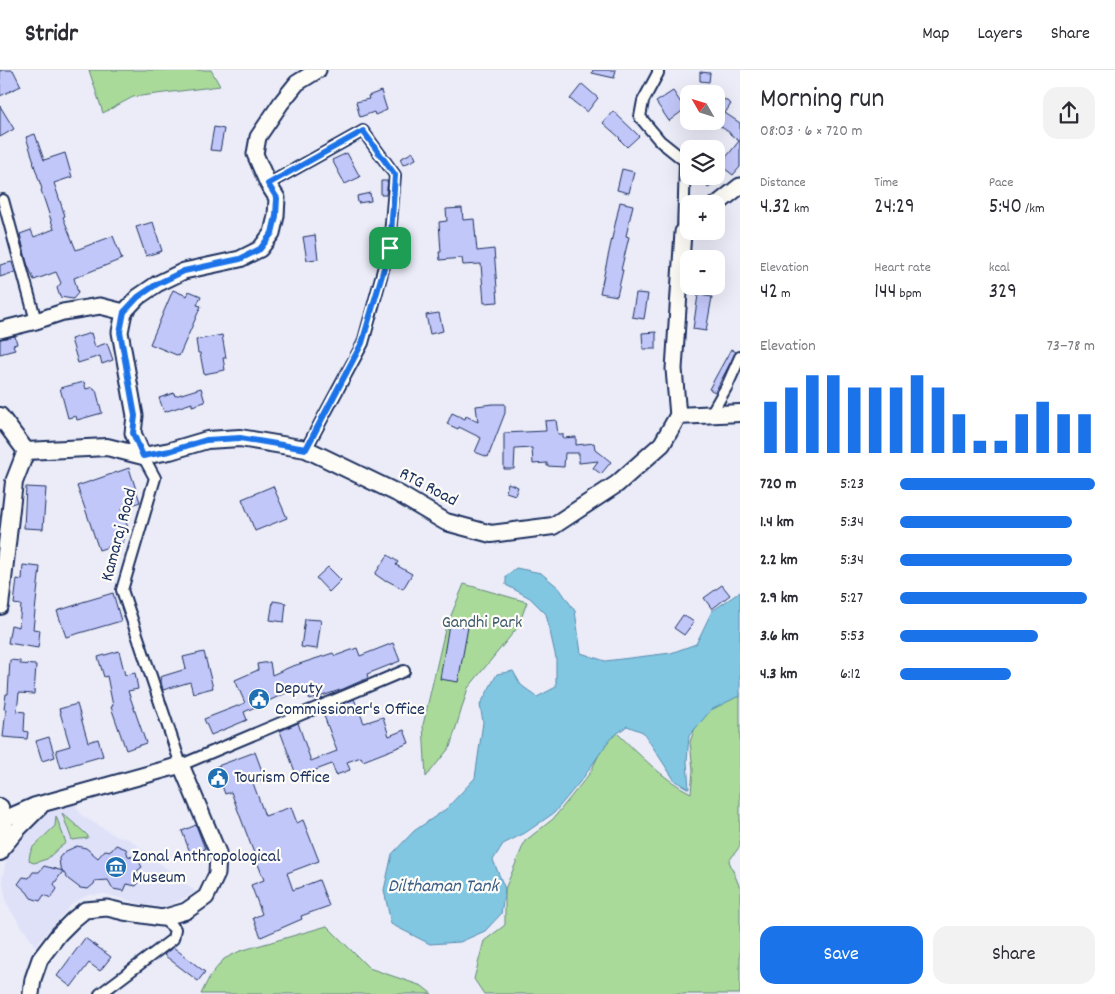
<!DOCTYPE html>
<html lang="en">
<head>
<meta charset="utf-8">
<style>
	:root { --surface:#fff; --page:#f2f2f3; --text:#2b2b33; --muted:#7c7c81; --line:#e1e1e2; --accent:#1a73e8 }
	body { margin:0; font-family:Dekko,sans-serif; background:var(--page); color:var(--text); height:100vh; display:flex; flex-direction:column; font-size:19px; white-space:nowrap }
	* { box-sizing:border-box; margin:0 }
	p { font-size:16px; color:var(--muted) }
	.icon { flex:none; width:28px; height:28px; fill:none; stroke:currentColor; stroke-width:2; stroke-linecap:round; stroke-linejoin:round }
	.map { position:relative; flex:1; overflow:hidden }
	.drawer { display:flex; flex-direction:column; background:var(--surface); width:375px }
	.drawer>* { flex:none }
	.needle { width:32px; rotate:309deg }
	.controls { position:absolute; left:680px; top:15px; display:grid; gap:10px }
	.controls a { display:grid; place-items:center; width:45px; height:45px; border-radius:10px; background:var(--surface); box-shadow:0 5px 20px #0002; font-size:25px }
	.pin { position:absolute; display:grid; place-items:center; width:42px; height:42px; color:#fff; margin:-21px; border-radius:10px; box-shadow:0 2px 8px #0006 }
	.round { display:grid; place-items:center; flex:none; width:52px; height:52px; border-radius:15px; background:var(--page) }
	.headline { display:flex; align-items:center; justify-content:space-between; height:85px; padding:0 20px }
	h1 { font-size:28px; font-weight:600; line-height:38px }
	.metrics { display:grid; grid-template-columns:repeat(3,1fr); gap:8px; height:85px; padding:5px 20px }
	.metrics div { display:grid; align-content:center }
	.metrics b { font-size:21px; font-weight:600 }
	.metrics small { font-size:14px; font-weight:400 }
	.metrics p { font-size:14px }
	.chart { height:140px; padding:10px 20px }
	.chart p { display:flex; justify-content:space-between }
	.chart svg { width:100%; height:90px; margin-top:5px; stroke:var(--accent); stroke-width:6 }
	.primary-button { display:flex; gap:10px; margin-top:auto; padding:10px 20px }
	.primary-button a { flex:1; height:58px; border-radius:15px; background:var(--accent); color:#fff; font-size:20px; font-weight:600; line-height:58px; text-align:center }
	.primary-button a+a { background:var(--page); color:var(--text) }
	ul { padding:0 20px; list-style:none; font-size:16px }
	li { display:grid; grid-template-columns:80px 60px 1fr; align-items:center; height:38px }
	li i { height:12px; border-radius:6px; background:var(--accent) }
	header { display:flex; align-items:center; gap:30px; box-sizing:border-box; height:70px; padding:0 25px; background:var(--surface); border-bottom:1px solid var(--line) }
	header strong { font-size:24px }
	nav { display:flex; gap:28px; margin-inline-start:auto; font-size:18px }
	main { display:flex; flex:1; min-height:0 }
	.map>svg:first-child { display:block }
</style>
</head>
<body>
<header>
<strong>Stridr</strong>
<nav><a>Map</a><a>Layers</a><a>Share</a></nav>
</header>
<main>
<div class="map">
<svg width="740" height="924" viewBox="0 0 740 924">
	<rect width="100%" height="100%" fill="#ebecf8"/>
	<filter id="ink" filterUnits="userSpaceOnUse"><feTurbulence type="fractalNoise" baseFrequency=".02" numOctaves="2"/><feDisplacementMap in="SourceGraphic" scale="10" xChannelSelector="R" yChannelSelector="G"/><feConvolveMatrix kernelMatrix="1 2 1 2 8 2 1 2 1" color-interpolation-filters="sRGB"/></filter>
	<g filter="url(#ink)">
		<polygon fill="#dfe1f8" points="74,732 81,745 116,766 129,769 196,822 165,838 142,834 105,824 88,825 73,833 35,876 7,835 2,808 8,785 20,764 42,745"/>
		<g fill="#aada99" stroke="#62847c">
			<polygon points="89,0 211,0 220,16 133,27 103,43"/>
			<polygon points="464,514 527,532 518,557 468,618 450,677 426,707 423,655 445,560"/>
			<path d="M740 623V776L729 791 740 818V924H484L474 909 484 871 505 855V819L525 771 553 749 590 703 604 674 615 661C638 683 662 709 691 723L693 700 690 672 699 646Z"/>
			<polygon points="62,743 85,763 88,766 88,768 72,770"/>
			<polygon points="56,746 66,773 60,777 47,789 34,793 31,792 29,790 30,783 33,777 55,756"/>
			<polygon points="327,856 369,898 422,916 432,924 201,924 210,906 224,889 240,881"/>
		</g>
		<polygon fill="#81c7e2" stroke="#588aad" points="516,498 541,503 559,518 575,541 581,583 605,591 671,583 696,574 712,541 740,522 740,627 737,627 711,640 689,666 687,691 689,719 675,711 643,662 627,656 610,669 583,708 554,743 525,763 503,774 493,790 505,819 501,844 485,861 460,872 430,874 391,854 384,820 392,784 414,761 446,739 475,708 483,652 480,635 497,604 513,601 521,615 537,627 556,617 556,588 546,544 530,528 506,515 506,506"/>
		<g fill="#c2c7f9" stroke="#1b2f5e">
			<polygon points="0,0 13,0 21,16 0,26"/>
			<polygon points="593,0 616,0 614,8 592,3"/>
			<polygon points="700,2 710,3 709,12 700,11"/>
			<polygon points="582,14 598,28 587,42 570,29"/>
			<polygon points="381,21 387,40 375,45 374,42 360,47 356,32 369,29 368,26"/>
			<polygon points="673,21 685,39 669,51 656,32"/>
			<polygon points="724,29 731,34 725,43 740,53 740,97 733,105 720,95 739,71 730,64 730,63 716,53 716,41"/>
			<polygon points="0,36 14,59 0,67"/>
			<polygon points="613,41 639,66 627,77 619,69 620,68 603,53"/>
			<polygon points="214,57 224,59 220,81 210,80"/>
			<polygon points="35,64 44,90 65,83 72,107 54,113 65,146 63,147 76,180 113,166 122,189 74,208 78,223 73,229 60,227 57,218 61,213 56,202 34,210 27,193 20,164 31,160 34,167 54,159 41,120 42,119 33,92 34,92 26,67"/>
			<polygon points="413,82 416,89 403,95 400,89"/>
			<polygon points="347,83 360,107 345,114 332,90"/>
			<polygon points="622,99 634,102 629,123 617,120"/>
			<polygon points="701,106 712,106 716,113 708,118"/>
			<polygon points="381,111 388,111 386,125 381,125"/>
			<polygon points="370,123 371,131 358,133 357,126"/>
			<polygon points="620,132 633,135 626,166 629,167 621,200 623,200 617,226 600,223"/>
			<polygon points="462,138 463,150 474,149 477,181 494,179 498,232 484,233 481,194 463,195 462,188 440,190 439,182 441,182 439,152 447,151 446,139"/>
			<polygon points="153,152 162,181 146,186 136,157"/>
			<polygon points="315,165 318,189 307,190 303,167"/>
			<polygon points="12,192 15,202 0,207 0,195"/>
			<polygon points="173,220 187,226 189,221 201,226 197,235 201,236 179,286 150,274"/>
			<polygon points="636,223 648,224 644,249 632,247"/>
			<polygon points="698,225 712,227 706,261 693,259"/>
			<polygon points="439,243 443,261 430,264 426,245"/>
			<polygon points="656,262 656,279 643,279 642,263"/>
			<polygon points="91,263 95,277 107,273 113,290 102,294 100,286 78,293 71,269"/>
			<polygon points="222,265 226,288 223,288 225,300 204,304 200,283 198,283 196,270"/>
			<polygon points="15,266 17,274 13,275 15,280 0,284 0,269"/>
			<polygon points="731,279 736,282 715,322 709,319"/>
			<polygon points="84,312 86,319 93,317 94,320 96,320 102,343 77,350 76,346 68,348 60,318"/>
			<polygon points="201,318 205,332 192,336 192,333 164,342 159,328 174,323 175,326"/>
			<polygon points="493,334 505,334 505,343 488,387 475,382 481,368 459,357 458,359 447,354 452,343 465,349 466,346 478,352 476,336"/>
			<polygon points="556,350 558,364 563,364 563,368 576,367 576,375 594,373 595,379 611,392 601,404 593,398 598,391 579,393 579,383 565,383 564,397 547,396 547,393 533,394 532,378 515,379 514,399 504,399 504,363 546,361 545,351"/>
			<polygon points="129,398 140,432 122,439 128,458 121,461 124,472 99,480 89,450 77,416"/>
			<polygon points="508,413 518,417 515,425 506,422"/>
			<polygon points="273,416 287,448 255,461 242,429"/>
			<polygon points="26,417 46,418 43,459 24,458"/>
			<polygon points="388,485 398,492 396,495 412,504 403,519 386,510 385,511 375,504"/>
			<polygon points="23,495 40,497 33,559 40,560 38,578 8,573 11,555 19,557 21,535 14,534 17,509 22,510"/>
			<polygon points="328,497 341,510 329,522 316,508"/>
			<polygon points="722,515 730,525 712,539 704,528"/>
			<polygon points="113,523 121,551 66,567 57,541 79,534 79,533"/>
			<polygon points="273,531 286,533 284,552 270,550"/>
			<polygon points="683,545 694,552 684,565 674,558"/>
			<polygon points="305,549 321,550 317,579 301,577"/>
			<polygon points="449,554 468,557 458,612 440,609"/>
			<polygon points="393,573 400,591 367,604 368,608 343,619 310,630 304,615 244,642 247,650 211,665 204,649 245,633 235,610 258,600 257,594 270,592 272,605 290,597 333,583 335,586 357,578 360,586"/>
			<polygon points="119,581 125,605 135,603 138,619 128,621 146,673 126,680 111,637 113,636 107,606 104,607 98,587"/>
			<polygon points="204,582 213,618 193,623 190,612 163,620 160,607 186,599 183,587"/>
			<polygon points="10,590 20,591 20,594 36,595 34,624 19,623 17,641 25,642 24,661 28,662 27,669 3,667 6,639 4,639 6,624 8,624"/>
			<polygon points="354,629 364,653 383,647 389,666 404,660 409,673 363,691 361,687 347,692 350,700 336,705 332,694 297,707 280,661 298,653 311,691 337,681 323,643"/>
			<polygon points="77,634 88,672 98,669 103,686 61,698 56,680 70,676 59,639"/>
			<polygon points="49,667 55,687 42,691 36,671"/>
			<polygon points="255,682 265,709 253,713 265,746 291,737 297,753 303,750 319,791 287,803 293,820 319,810 329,836 301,846 302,849 261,867 253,848 262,844 251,815 264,810 231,722 225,724 215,697"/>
			<polygon points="196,755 205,779 191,785 182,761"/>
			<polygon points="116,775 126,779 128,786 137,788 142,797 137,801 141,810 136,816 127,814 124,821 113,819 108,810 95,811 94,814 88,819 80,818 68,809 60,797 59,788 64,782 77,776 86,778 98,788 105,780 111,781"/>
			<polygon points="44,796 63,801 54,814 57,819 51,828 44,825 40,831 31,828 27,822 18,814 23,807 29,808 33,802 39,802"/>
			<polygon points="85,868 111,887 100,901 89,893 71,917 57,906"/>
			<polygon points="173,877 205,902 198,911 164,885"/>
		</g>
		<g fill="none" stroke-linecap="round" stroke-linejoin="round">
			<g stroke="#1b2f5e" stroke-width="14">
				<g id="street">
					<polyline points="658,0 658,3 643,31 640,47 660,71 685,91 683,162"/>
					<polyline points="268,114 363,61 395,105 389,178 363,273 306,379"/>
					<polyline points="3,130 36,251"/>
					<polyline points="711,344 727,316 740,287"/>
					<polyline points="143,386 155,408 122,520 181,695 404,601"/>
					<polyline points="100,924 173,869 175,859 162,848"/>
				</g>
			</g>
			<g stroke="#1b2f5e" stroke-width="19">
				<g id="secondary">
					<polyline points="716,135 740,116"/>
					<polyline points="124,242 120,262 135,346 133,363 143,386"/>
					<polyline points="0,260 36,251 63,242 100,236 124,242 138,227 157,214 184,201 240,189 260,179 272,163 276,146 277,128 268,114 255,84 258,67 281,33 297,13 318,0"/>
					<polyline points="678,346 674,299 683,162 689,157"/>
					<polyline points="0,751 34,736 181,695 218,783 217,804 206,827 186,841 162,848 124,842 107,838 85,840 73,850 59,864 40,889 33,909 31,924"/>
					<polyline points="3,777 19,758 40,737"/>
				</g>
			</g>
			<g stroke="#1b2f5e" stroke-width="20">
				<g id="primary">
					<polyline points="0,346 26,381 14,412 0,536"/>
					<polyline points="26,381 107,377 143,386 170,381 207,370 240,368 306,379 397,423 446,452 491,464 553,456 617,414 662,374 678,346 740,343"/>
					<path d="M0 737C5 753 8 766 0 782"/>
				</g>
			</g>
			<use href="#street" stroke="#fdfcf7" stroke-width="10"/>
			<use href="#secondary" stroke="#fdfcf7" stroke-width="15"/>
			<use href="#primary" stroke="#fdfcf7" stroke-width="16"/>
		</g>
	</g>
	<g fill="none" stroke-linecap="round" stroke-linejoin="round" filter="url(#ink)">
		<g stroke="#fff" stroke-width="10">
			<polygon id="route" points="363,61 395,105 390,178 362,273 306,379 240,368 206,370 170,381 143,386 133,363 135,346 120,262 124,242 138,227 157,214 184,201 240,189 260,179 272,163 276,146 277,128 268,114"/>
		</g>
		<use href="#route" stroke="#1a73e8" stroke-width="6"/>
	</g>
	<defs>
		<g id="civic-disc" transform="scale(1.125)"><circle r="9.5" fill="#1f6fb2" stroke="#fdfcf7"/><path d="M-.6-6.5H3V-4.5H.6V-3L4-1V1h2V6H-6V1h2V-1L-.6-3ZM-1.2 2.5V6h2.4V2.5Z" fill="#fff"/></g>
		<g id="museum-disc" transform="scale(1.125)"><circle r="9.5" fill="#1f6fb2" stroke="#fdfcf7"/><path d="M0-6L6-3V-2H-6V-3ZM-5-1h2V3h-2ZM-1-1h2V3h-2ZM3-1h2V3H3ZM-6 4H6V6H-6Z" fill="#fff"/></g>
	</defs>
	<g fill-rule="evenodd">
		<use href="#civic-disc" x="259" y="629"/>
		<use href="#civic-disc" x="218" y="708"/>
		<use href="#museum-disc" x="116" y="797"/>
	</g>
	<g text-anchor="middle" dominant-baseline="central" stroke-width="4.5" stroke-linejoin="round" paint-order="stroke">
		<g font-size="18" fill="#1b2f5e" stroke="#fdfcf7">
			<text transform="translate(428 418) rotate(28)">RTG Road</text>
			<text transform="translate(120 465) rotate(-75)">Kamaraj Road</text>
		</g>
		<g font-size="18" fill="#3f5a6d" stroke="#fdfcf7">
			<text x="482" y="553">Gandhi Park</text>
		</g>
		<g font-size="18" fill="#1b2f5e" stroke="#fdfcf7" text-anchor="start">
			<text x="275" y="619">Deputy<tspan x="275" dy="21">Commissioner's Office</tspan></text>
			<text x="234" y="708">Tourism Office</text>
			<text x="132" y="787">Zonal Anthropological<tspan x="132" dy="21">Museum</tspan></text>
		</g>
		<g font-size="19" font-style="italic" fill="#3a5d86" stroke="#fdfcf7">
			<text x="443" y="817">Dilthaman Tank</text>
		</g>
	</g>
</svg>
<div class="controls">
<a><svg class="needle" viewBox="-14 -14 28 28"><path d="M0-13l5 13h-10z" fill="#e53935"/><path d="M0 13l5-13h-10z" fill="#7c7c81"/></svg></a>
<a><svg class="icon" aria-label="layers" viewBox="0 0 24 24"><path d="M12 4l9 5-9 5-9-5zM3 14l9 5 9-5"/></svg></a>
<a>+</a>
<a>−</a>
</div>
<div class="pin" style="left:390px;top:178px;background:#1e9e55"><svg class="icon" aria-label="arrive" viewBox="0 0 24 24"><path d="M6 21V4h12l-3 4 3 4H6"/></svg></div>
</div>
<section class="drawer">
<div class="headline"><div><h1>Morning run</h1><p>08:03 · 6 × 720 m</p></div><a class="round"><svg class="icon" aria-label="share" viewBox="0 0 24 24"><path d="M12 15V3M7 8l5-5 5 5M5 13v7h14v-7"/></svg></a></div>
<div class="metrics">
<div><p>Distance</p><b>4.32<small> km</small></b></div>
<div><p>Time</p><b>24:29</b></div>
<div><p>Pace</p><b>5:40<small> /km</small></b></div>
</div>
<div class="metrics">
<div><p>Elevation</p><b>42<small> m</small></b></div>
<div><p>Heart rate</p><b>144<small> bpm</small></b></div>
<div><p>kcal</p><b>329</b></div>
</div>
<div class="chart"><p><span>Elevation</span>73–78 m</p>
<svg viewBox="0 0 160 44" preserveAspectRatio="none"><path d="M5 44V19M15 44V12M25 44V6M35 44V6M45 44V12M55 44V12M65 44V12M75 44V6M85 44V12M95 44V25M105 44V38M115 44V38M125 44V25M135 44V19M145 44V25M155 44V25"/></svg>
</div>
<ul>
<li><b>720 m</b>5:23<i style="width:100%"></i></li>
<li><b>1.4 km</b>5:34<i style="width:88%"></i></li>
<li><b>2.2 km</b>5:34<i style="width:88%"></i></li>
<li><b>2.9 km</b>5:27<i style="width:96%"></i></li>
<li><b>3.6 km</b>5:53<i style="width:71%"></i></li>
<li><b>4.3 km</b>6:12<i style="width:57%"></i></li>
</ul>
<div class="primary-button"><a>Save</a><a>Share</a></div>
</section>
</main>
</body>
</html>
